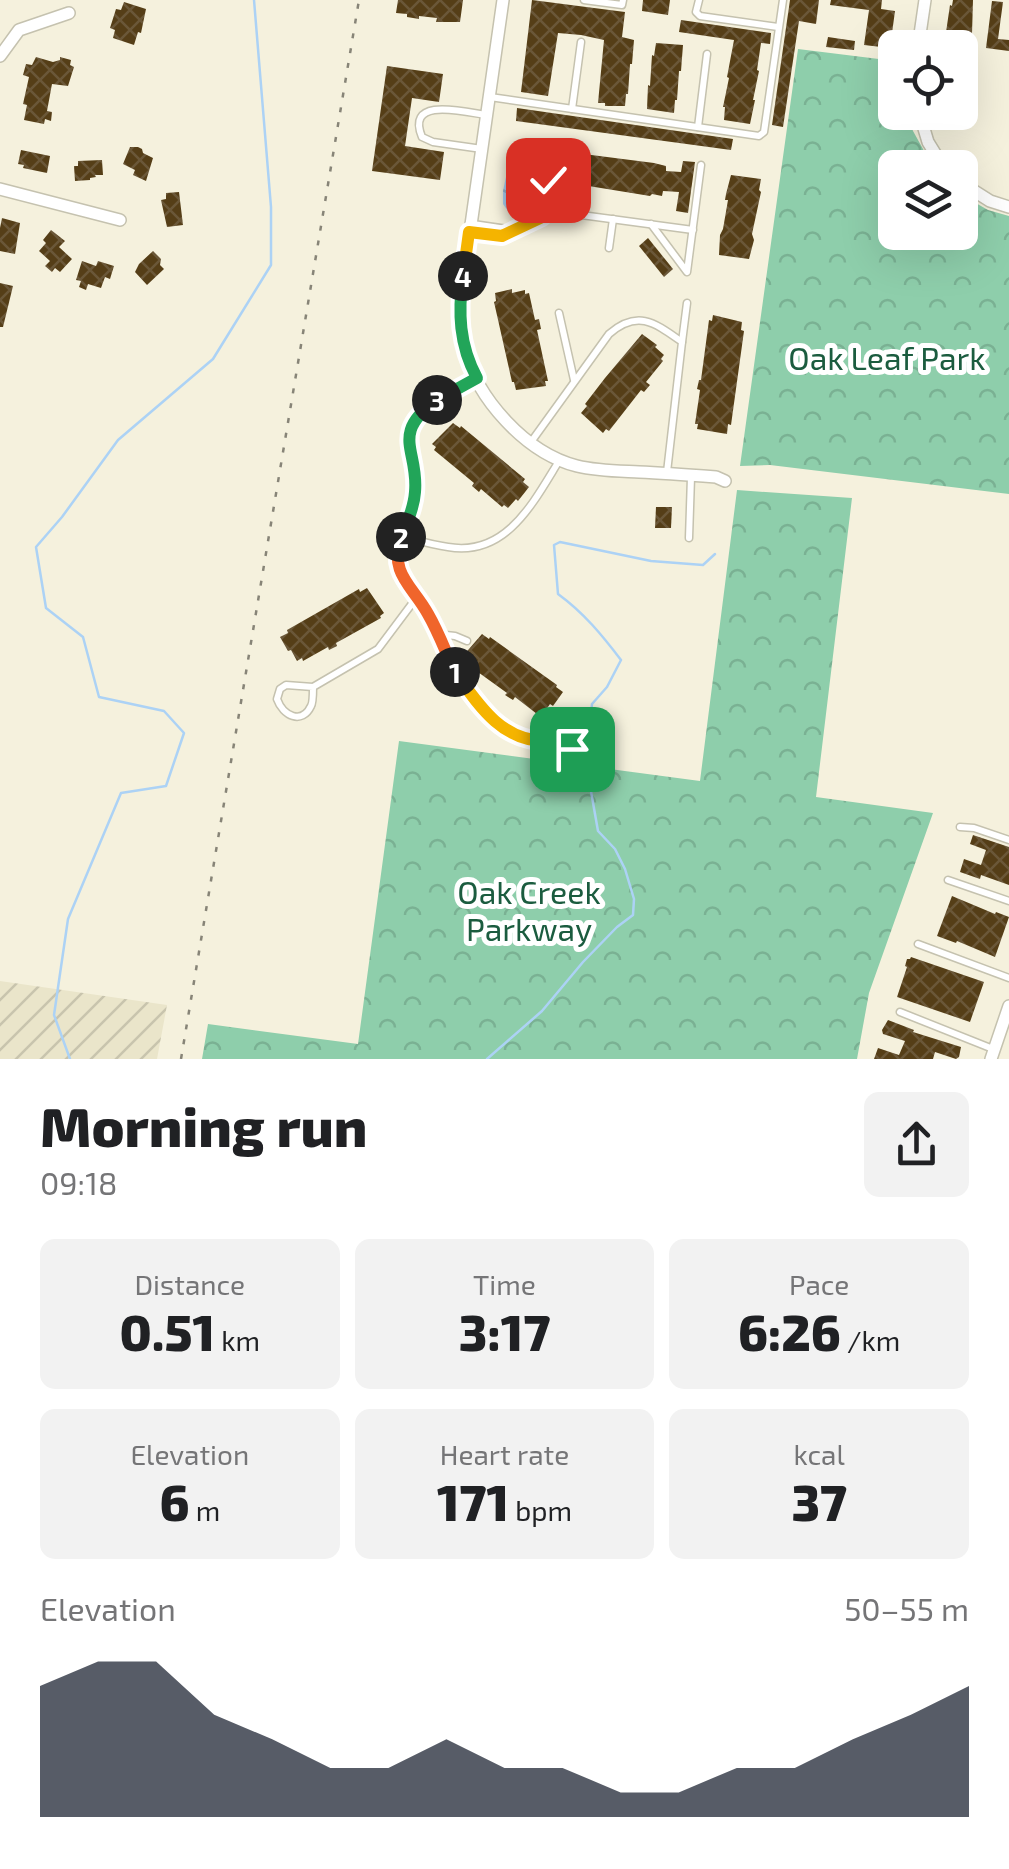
<!DOCTYPE html>
<html lang="en">
<head>
<meta charset="utf-8">
<style>
	:root { --surface:#fff; --page:#f2f2f2; --text:#202124; --muted:#757577; --accent:#111827 }
	body { margin:0; font-family:"Exo 2",sans-serif; background:var(--page); color:var(--text); height:100vh; display:flex; flex-direction:column; font-size:38px; white-space:nowrap }
	* { box-sizing:border-box; margin:0 }
	p { font-size:32px; color:var(--muted) }
	.icon { flex:none; width:55px; height:55px; fill:none; stroke:currentColor; stroke-width:2; stroke-linecap:round; stroke-linejoin:round }
	.map { position:relative; height:1059px; overflow:hidden }
	.drawer { display:flex; flex-direction:column; background:var(--surface); flex:1 }
	.drawer>* { flex:none }
	.tools { position:absolute; left:878px; top:30px; display:grid; gap:20px }
	.tools a { display:grid; place-items:center; width:100px; height:100px; border-radius:15px; background:var(--surface); box-shadow:0 10px 40px #0002; font-size:50px }
	.pin { position:absolute; display:grid; place-items:center; width:85px; height:85px; color:#fff; margin:-42px; border-radius:20px; box-shadow:0 5px 15px #0006 }
	.km { position:absolute; width:50px; height:50px; margin:-25px; border-radius:50%; background:#222; color:#fff; font-size:28px; line-height:50px; text-align:center }
	.round { display:grid; place-items:center; flex:none; width:105px; height:105px; border-radius:15px; background:var(--page) }
	.overview { display:flex; align-items:center; justify-content:space-between; height:170px; padding:0 40px }
	h1 { font-size:55px; font-weight:800; line-height:75px }
	.figures { display:grid; grid-template-columns:repeat(3,1fr); gap:15px; height:170px; padding:10px 40px }
	.figures div { display:grid; align-content:center; border-radius:15px; background:var(--page); text-align:center }
	.figures b { font-size:50px; font-weight:800 }
	.figures small { font-size:28px; font-weight:400 }
	.figures p { font-size:28px }
	.chart { height:280px; padding:20px 40px }
	.chart p { display:flex; justify-content:space-between }
	.chart svg { width:100%; height:180px; margin-top:10px; fill:var(--accent); opacity:.7 }
	.map>svg:first-child { display:block }
</style>
</head>
<body>
<div class="map">
<svg width="1009" height="1059" viewBox="0 0 1009 1059">
	<defs>
		<pattern id="industrial-furrows" width="10" height="10" patternUnits="userSpaceOnUse" patternTransform="scale(2.5)"><rect width="10" height="10" fill="#eae5ca"/><path d="M-1 1l2-2M0 10L10 0M9 11l2-2" fill="none" stroke="#c8c4ad"/></pattern>
		<pattern id="forest-crowns" width="20" height="18" patternUnits="userSpaceOnUse" patternTransform="scale(2.5)"><rect width="20" height="18" fill="#8eceab"/><path d="M2 6a3 3 0 1 1 6 0M12 15a3 3 0 1 1 6 0" fill="none" stroke="#7ab193"/></pattern>
		<pattern id="water-waves" width="16" height="10" patternUnits="userSpaceOnUse" patternTransform="scale(2.5)"><rect width="16" height="10" fill="#acd2f5"/><path d="M0 5q4-4 8 0t8 0" fill="none" stroke="#94b4d1"/></pattern>
		<pattern id="building-cross-hatch" width="8" height="8" patternUnits="userSpaceOnUse" patternTransform="scale(2.5)"><rect width="8" height="8" fill="#553e17"/><path d="M0 0l8 8M0 8l8-8" fill="none" stroke="#6a5738"/></pattern>
	</defs>
	<rect width="100%" height="100%" fill="#f5f1dd"/>
	<polygon fill="url(#industrial-furrows)" points="0,981 167,1005 157,1059 0,1059"/>
	<g fill="url(#forest-crowns)">
		<polygon points="798,49 895,61 895,112 907,113 913,131 933,167 895,168 895,232 960,232 960,194 988,210 1009,216 1009,494 770,465 740,466"/>
		<polygon points="737,490 852,498 816,797 933,813 869,993 857,1059 202,1059 208,1024 358,1044 399,741 700,781"/>
	</g>
	<polygon fill="url(#water-waves)" points="524,145 537,148 530,195 518,211 508,211 503,204 503,191 511,153 516,147"/>
	<g fill="none" stroke-linecap="round" stroke-linejoin="round">
		<g stroke="#acd2f5" stroke-width="2.5">
			<polyline points="70,1059 54,1015 68,919 121,793 166,786 184,733 164,711 99,697 83,637 46,608 36,547 62,517 118,440 213,359 271,265 271,207 254,0"/>
			<path d="M487 1059 542 1011 583 962 617 927 633 915 634 899 625 869 615 849 598 831 589 780 591 763 599 749 592 742 590 727 592 704 607 687 621 660C602 635 584 613 558 594L554 545 560 542 651 561 703 565 715 554"/>
		</g>
	</g>
	<g fill="url(#building-cross-hatch)">
		<polygon points="398,0 463,0 460,22 436,22 437,18 419,16 419,19 407,17 407,14 396,13"/>
		<polygon points="532,0 625,12 622,37 634,40 632,64 630,64 628,94 626,94 625,106 605,106 605,103 598,103 604,40 581,35 558,33 548,96 521,92"/>
		<polygon points="643,0 670,0 668,15 642,11"/>
		<polygon points="790,0 819,0 816,24 799,21 783,127 772,125"/>
		<polygon points="831,0 882,0 881,9 895,11 890,48 864,45 869,10 830,5"/>
		<polygon points="953,0 973,0 972,34 965,70 960,69 960,48 944,46 950,5 952,6"/>
		<polygon points="992,1 1003,2 998,39 1009,40 1009,51 986,48"/>
		<polygon points="124,2 146,9 141,33 138,32 134,45 113,38 115,30 110,28 116,9 121,10"/>
		<polygon points="681,20 771,33 770,44 761,43 757,70 759,71 753,100 755,100 750,124 724,120 725,107 723,107 729,78 727,77 734,40 679,32"/>
		<polygon points="828,37 855,41 854,50 826,47"/>
		<polygon points="656,43 683,45 681,71 679,71 677,100 675,100 674,113 647,109 648,85 650,86 652,55 654,56"/>
		<polygon points="36,57 53,62 60,60 60,57 71,60 70,65 74,67 68,86 52,84 47,111 52,112 51,121 45,119 44,124 24,120 27,105 23,104 29,77 23,75 26,64 32,65"/>
		<polygon points="387,66 443,74 439,102 412,98 405,146 444,152 440,180 372,171"/>
		<polygon points="517,108 733,139 731,150 516,121"/>
		<polygon points="130,147 138,147 142,149 143,153 153,158 146,181 133,175 135,170 123,164"/>
		<polygon points="21,150 50,156 47,173 23,168 24,165 18,164"/>
		<polygon points="568,152 654,163 666,166 666,171 681,172 683,161 695,162 688,213 676,211 679,192 663,191 662,196 652,194 650,196 564,182"/>
		<polygon points="102,160 103,175 95,175 96,177 90,178 90,180 75,181 74,166 78,166 78,161"/>
		<polygon points="731,175 761,179 759,190 761,192 752,234 754,240 749,259 719,255 720,235 723,229 728,200 725,200 726,194"/>
		<polygon points="179,192 183,225 167,227 161,200 166,199 166,193"/>
		<polygon points="2,218 20,223 15,254 0,251 0,228"/>
		<polygon points="51,230 65,241 59,247 72,259 60,272 55,268 52,272 45,266 50,261 39,251 46,243 43,240"/>
		<polygon points="648,238 673,269 664,277 639,246"/>
		<polygon points="153,251 161,259 160,265 164,269 147,285 135,272 139,264"/>
		<polygon points="82,261 96,266 98,261 114,266 110,279 105,277 101,288 88,284 86,290 79,287 81,281 76,280"/>
		<polygon points="0,283 13,286 3,327 0,327"/>
		<polygon points="512,289 512,293 525,290 525,294 529,293 535,320 539,319 541,329 537,330 548,381 545,381 546,386 516,390 514,382 512,382 494,302 496,301 495,293"/>
		<polygon points="713,315 742,322 741,330 744,331 731,425 728,424 727,434 697,429 698,424 695,424 700,390 697,389 699,380 701,380 709,320 712,321"/>
		<polygon points="642,334 657,345 655,347 664,355 661,359 663,361 646,382 650,385 644,392 641,390 609,431 606,429 603,433 581,413 587,406 585,404 605,378"/>
		<polygon points="453,423 460,428 461,426 525,479 523,482 529,487 518,501 516,499 508,508 504,505 502,507 481,489 479,492 472,486 474,483 434,450 436,447 432,444"/>
		<polygon points="656,507 672,507 671,528 655,528"/>
		<polygon points="367,588 384,613 380,616 381,618 336,643 337,646 329,650 328,647 303,661 302,658 297,661 291,650 288,651 280,637 288,633 287,630 359,589 360,592"/>
		<polygon points="482,634 489,639 490,637 557,685 556,687 563,692 553,706 550,704 543,714 539,711 537,714 515,697 513,700 505,695 507,693 464,662 466,659 462,657"/>
		<polygon points="973,835 1009,847 1009,885 981,875 980,879 960,872 964,859 981,865 986,850 970,844"/>
		<polygon points="952,896 995,914 996,912 1009,917 995,957 957,941 956,943 937,936"/>
		<polygon points="911,957 984,982 970,1022 897,997 907,967 905,966 907,959 910,959"/>
		<polygon points="888,1020 914,1030 913,1032 961,1047 959,1057 956,1059 935,1052 933,1059 874,1059 878,1048 899,1055 905,1041 883,1034 882,1030"/>
	</g>
	<g fill="none" stroke-linecap="round" stroke-linejoin="round">
		<g stroke="#c5c2af" stroke-width="9">
			<g id="lane">
				<polyline points="584,0 622,5 623,0"/>
				<polyline points="699,0 696,12 700,16 778,27"/>
				<polyline points="490,97 759,136 764,132 783,0"/>
				<polyline points="572,109 581,42"/>
				<polyline points="698,127 707,54"/>
				<path d="M482 149 433 142 422 137C405 96 465 112 486 115"/>
				<polyline points="543,217 548,179"/>
				<polyline points="473,224 514,230"/>
				<polyline points="651,224 687,272 701,165"/>
				<polyline points="471,232 501,236 559,212 693,230"/>
				<polyline points="609,248 613,219"/>
				<polyline points="559,313 574,380"/>
				<polyline points="682,342 687,303"/>
				<path d="M476 379C449 393 401 414 409 452 412 467 418 481 415 497 411 519 393 540 397 562 400 582 418 597 428 614 438 632 444 652 454 669 473 703 503 741 545 741 560 757 576 757 579 732L571 721 556 719C547 726 544 730 545 741"/>
				<path d="M531 442 609 334C638 309 655 323 682 342L667 472"/>
				<path d="M401 536C416 540 432 545 448 547 506 557 533 503 559 461"/>
				<polyline points="689,538 691,477"/>
				<polyline points="437,634 455,636 467,641"/>
				<path d="M313 687 286 685 280 689 277 699C283 716 302 725 311 706 313 703 313 690 313 687L378 649 417 597"/>
				<polyline points="960,827 974,828 1009,840"/>
				<polyline points="948,880 1009,901"/>
				<polyline points="918,944 1009,978"/>
				<polyline points="900,1012 993,1049"/>
			</g>
		</g>
		<g stroke="#c5c2af" stroke-width="14">
			<g id="street">
				<path d="M503 0 460 302C460 317 460 333 464 348 477 399 526 453 577 466 597 471 618 471 639 472 664 473 690 475 716 477L725 481"/>
				<polyline points="918,48 925,0"/>
				<polyline points="0,56 19,30 69,13"/>
				<polyline points="919,112 928,142 944,168"/>
				<polyline points="960,182 990,201 1009,207"/>
				<polyline points="0,189 120,220"/>
				<polyline points="991,1059 1009,1006"/>
			</g>
		</g>
		<use href="#lane" stroke="#fff" stroke-width="6"/>
		<use href="#street" stroke="#fff" stroke-width="11"/>
		<polyline stroke="#878477" stroke-width="2.5" stroke-dasharray="5 10" stroke-linecap="butt" points="181,1059 359,0"/>
	</g>
	<g fill="none" stroke-linecap="round" stroke-linejoin="round">
		<g stroke="#fff" stroke-width="20">
			<path id="split-1" d="M455 672C478 704 501 741 545 741 553 750 560 755 572 749"/>
		</g>
		<g stroke="#fff" stroke-width="20">
			<path id="split-2" d="M401 537C389 574 412 585 428 614 439 633 446 653 455 672"/>
		</g>
		<g stroke="#fff" stroke-width="20">
			<path id="split-3" d="M401 537C407 523 414 507 415 492 419 450 389 434 437 400"/>
		</g>
		<g stroke="#fff" stroke-width="20">
			<path id="split-4" d="M437 400 477 378C459 345 458 312 463 276"/>
		</g>
		<g stroke="#fff" stroke-width="20">
			<polyline id="split-5" points="463,276 469,232 502,236 542,217 548,180"/>
		</g>
		<use href="#split-1" stroke="#f5b400" stroke-width="12"/>
		<use href="#split-2" stroke="#f0652b" stroke-width="12"/>
		<use href="#split-3" stroke="#22a559" stroke-width="12"/>
		<use href="#split-4" stroke="#22a559" stroke-width="12"/>
		<use href="#split-5" stroke="#f5b400" stroke-width="12"/>
	</g>
	<g text-anchor="middle" dominant-baseline="central" stroke-width="10" stroke-linejoin="round" paint-order="stroke">
		<g font-size="32" fill="#1b5c3f" stroke="#fff">
			<text x="887" y="357">Oak Leaf Park</text>
			<text x="529" y="891">Oak Creek<tspan x="529" dy="37">Parkway</tspan></text>
		</g>
	</g>
</svg>
<div class="tools">
<a><svg class="icon" aria-label="locate" viewBox="0 0 24 24"><circle cx="12" cy="12" r="6"/><path d="M12 2v4M12 18v4M2 12h4M18 12h4"/></svg></a>
<a><svg class="icon" aria-label="layers" viewBox="0 0 24 24"><path d="M12 4l9 5-9 5-9-5zM3 14l9 5 9-5"/></svg></a>
</div>
<div class="pin" style="left:572px;top:749px;background:#1e9e55"><svg class="icon" aria-label="arrive" viewBox="0 0 24 24"><path d="M6 21V4h12l-3 4 3 4H6"/></svg></div>
<div class="pin" style="left:548px;top:180px;background:#d93025"><svg class="icon" aria-label="check" viewBox="0 0 24 24"><path d="M5 12l5 5 9-10"/></svg></div>
<b class="km" style="left:455px;top:672px">1</b>
<b class="km" style="left:401px;top:537px">2</b>
<b class="km" style="left:437px;top:400px">3</b>
<b class="km" style="left:463px;top:276px">4</b>
</div>
<section class="drawer">
<div class="overview"><div><h1>Morning run</h1><p>09:18</p></div><a class="round"><svg class="icon" aria-label="share" viewBox="0 0 24 24"><path d="M12 15V3M7 8l5-5 5 5M5 13v7h14v-7"/></svg></a></div>
<div class="figures">
<div><p>Distance</p><b>0.51<small> km</small></b></div>
<div><p>Time</p><b>3:17</b></div>
<div><p>Pace</p><b>6:26<small> /km</small></b></div>
</div>
<div class="figures">
<div><p>Elevation</p><b>6<small> m</small></b></div>
<div><p>Heart rate</p><b>171<small> bpm</small></b></div>
<div><p>kcal</p><b>37</b></div>
</div>
<div class="chart"><p><span>Elevation</span>50–55 m</p>
<svg viewBox="0 0 160 44" preserveAspectRatio="none"><path d="M0 44V12L10 6L20 6L30 19L40 25L50 32L60 32L70 25L80 32L90 32L100 38L110 38L120 32L130 32L140 25L150 19L160 12V44z"/></svg>
</div>
</section>
</body>
</html>
